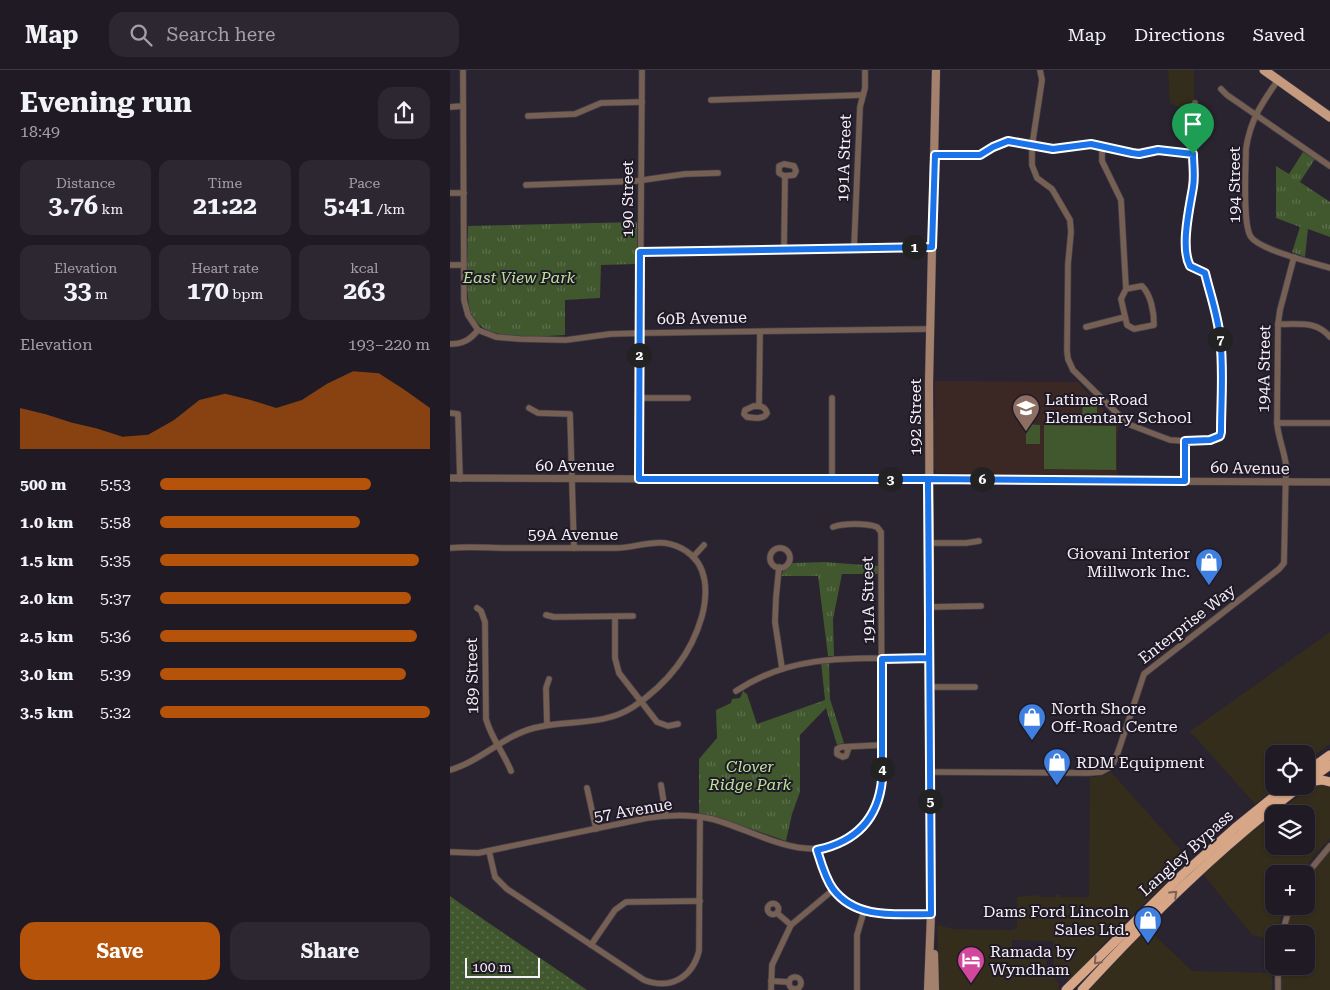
<!DOCTYPE html>
<html lang="en">
<head>
<meta charset="utf-8">
<style>
	:root { --surface:#201a24; --page:#2d2731; --text:#f1f3f6; --muted:#a2a1a6; --line:#3d3841; --accent:#b45309 }
	body { margin:0; font-family:"Roboto Serif",serif; background:var(--page); color:var(--text); height:100vh; display:flex; flex-direction:column; font-size:19px; white-space:nowrap }
	* { box-sizing:border-box; margin:0 }
	p { font-size:16px; color:var(--muted) }
	.icon { flex:none; width:28px; height:28px; fill:none; stroke:currentColor; stroke-width:2; stroke-linecap:round; stroke-linejoin:round }
	.map { position:relative; flex:1; overflow:hidden }
	.details { display:flex; flex-direction:column; background:var(--surface); width:450px }
	.details>* { flex:none }
	.buttons { position:absolute; left:815px; top:675px; display:grid; gap:10px }
	.buttons a { display:grid; place-items:center; width:50px; height:50px; border-radius:10px; background:var(--surface); box-shadow:0 1px 4px #0004,0 0 0 1px var(--line); font-size:25px }
	.scale { position:absolute; left:15px; bottom:12px; width:75px; box-sizing:border-box; padding-left:5px; border:2px solid #f5f0f9; border-top:0; font-size:14px; line-height:18px; white-space:nowrap; color:#f5f0f9; -webkit-text-stroke:4px #201926; paint-order:stroke }
	.pin { position:absolute; display:grid; place-items:center; width:42px; height:42px; color:#fff; margin:-51px -21px; border-radius:50% 50% 50% 0; rotate:-45deg; box-shadow:0 0 5px #0007 }
	.pin .icon { rotate:45deg }
	.km { position:absolute; width:25px; height:25px; margin:-12px; border-radius:50%; background:#222; color:#fff; font-size:14px; line-height:25px; text-align:center }
	.round { display:grid; place-items:center; flex:none; width:52px; height:52px; border-radius:15px; background:var(--page) }
	.summary { display:flex; align-items:center; justify-content:space-between; height:85px; padding:0 20px }
	h1 { font-size:28px; font-weight:700; line-height:38px }
	.stats { display:grid; grid-template-columns:repeat(3,1fr); gap:8px; height:85px; padding:5px 20px }
	.stats div { display:grid; align-content:center; border-radius:12px; background:var(--page); text-align:center }
	.stats b { font-size:25px; font-weight:700 }
	.stats small { font-size:14px; font-weight:400 }
	.stats p { font-size:14px }
	.chart { height:140px; padding:10px 20px }
	.chart p { display:flex; justify-content:space-between }
	.chart svg { width:100%; height:90px; margin-top:5px; fill:var(--accent); opacity:.7 }
	.action { display:flex; gap:10px; margin-top:auto; padding:10px 20px }
	.action a { flex:1; height:58px; border-radius:15px; background:var(--accent); color:#fff; font-size:20px; font-weight:700; line-height:58px; text-align:center }
	.action a+a { background:var(--page); color:var(--text) }
	ul { padding:0 20px; list-style:none; font-size:16px }
	li { display:grid; grid-template-columns:80px 60px 1fr; align-items:center; height:38px }
	li i { height:12px; border-radius:6px; background:var(--accent) }
	header { display:flex; align-items:center; gap:30px; box-sizing:border-box; height:70px; padding:0 25px; background:var(--surface); border-bottom:1px solid var(--line) }
	header strong { font-size:24px }
	nav { display:flex; gap:28px; margin-inline-start:auto; font-size:18px }
	.search { width:350px; height:45px; background:var(--page); display:flex; align-items:center; gap:12px; box-sizing:border-box; padding:0 18px; border-radius:15px; color:var(--muted); font-size:19px }
	main { display:flex; flex:1; min-height:0 }
	.map>svg:first-child { display:block }
</style>
</head>
<body>
<header>
<strong>Map</strong>
<div class="search"><svg class="icon" aria-label="search" viewBox="0 0 24 24"><circle cx="10" cy="10" r="6"/><path d="M15 15l6 6"/></svg>Search here</div>
<nav><a>Map</a><a>Directions</a><a>Saved</a></nav>
</header>
<main>
<section class="details">
<div class="summary"><div><h1>Evening run</h1><p>18:49</p></div><a class="round"><svg class="icon" aria-label="share" viewBox="0 0 24 24"><path d="M12 15V3M7 8l5-5 5 5M5 13v7h14v-7"/></svg></a></div>
<div class="stats">
<div><p>Distance</p><b>3.76<small> km</small></b></div>
<div><p>Time</p><b>21:22</b></div>
<div><p>Pace</p><b>5:41<small> /km</small></b></div>
</div>
<div class="stats">
<div><p>Elevation</p><b>33<small> m</small></b></div>
<div><p>Heart rate</p><b>170<small> bpm</small></b></div>
<div><p>kcal</p><b>263</b></div>
</div>
<div class="chart"><p><span>Elevation</span>193–220 m</p>
<svg viewBox="0 0 160 44" preserveAspectRatio="none"><path d="M0 44V24L10 27L20 31L30 34L40 38L50 37L60 30L70 20L80 17L90 20L100 24L110 20L120 12L130 6L140 7L150 15L160 24V44z"/></svg>
</div>
<ul>
<li><b>500 m</b>5:53<i style="width:78%"></i></li>
<li><b>1.0 km</b>5:58<i style="width:74%"></i></li>
<li><b>1.5 km</b>5:35<i style="width:96%"></i></li>
<li><b>2.0 km</b>5:37<i style="width:93%"></i></li>
<li><b>2.5 km</b>5:36<i style="width:95%"></i></li>
<li><b>3.0 km</b>5:39<i style="width:91%"></i></li>
<li><b>3.5 km</b>5:32<i style="width:100%"></i></li>
</ul>
<div class="action"><a>Save</a><a>Share</a></div>
</section>
<div class="map">
<svg width="880" height="920" viewBox="0 0 880 920">
	<defs>
		<pattern id="grass-dots" width="8" height="8" patternUnits="userSpaceOnUse" patternTransform="scale(1.25)"><rect width="8" height="8" fill="#41572e"/><path d="M2 2h.1M6 6h.1" fill="none" stroke="#5d6f4d" stroke-width="1.8" stroke-linecap="round"/></pattern>
		<pattern id="park-tufts" width="24" height="20" patternUnits="userSpaceOnUse" patternTransform="scale(1.25)"><rect width="24" height="20" fill="#41572e"/><path d="M3 7l-1-3M5 7V3M7 7l1-3M15 17l-1-3M17 17v-4M19 17l1-3" fill="none" stroke="#5d6f4d"/></pattern>
	</defs>
	<rect width="100%" height="100%" fill="#2a2330"/>
	<g fill="#342d1c">
		<polygon points="718,0 744,0 744,30 742,43 720,33"/>
		<polygon points="880,562 880,674 865,685 866,688 856,696 856,684 824,684 824,716 829,716 805,734 746,668 739,662"/>
		<polygon points="661,702 738,788 723,806 667,860 621,909 615,908 604,898 603,871 562,870 562,878 596,878 597,901 609,913 609,920 490,920 487,855 504,859 563,860 567,857 567,827 590,825 590,827 605,827 606,825 610,825 610,827 639,827 640,707 651,706"/>
		<polygon points="870,714 880,717 880,769 865,784 851,804 824,804 824,836 834,836 826,864 824,864 824,870 802,865 753,804 798,765 824,745 824,776 856,776 856,744 825,744 859,718"/>
		<polygon points="880,780 880,920 831,920 831,896 856,896 856,864 835,864 842,841 844,836 856,836 856,811"/>
		<polygon points="697,858 742,901 822,903 822,920 639,920"/>
	</g>
	<polygon fill="#3b2824" points="484,311 627,312 669,356 667,368 667,407 487,403 484,398 482,351 485,346 485,321"/>
	<polygon fill="url(#grass-dots)" points="0,826 11,834 137,920 0,920"/>
	<g fill="url(#park-tufts)">
		<polygon points="853,82 865,89 850,112 880,132 880,167 858,159 855,187 842,182 850,157 826,148 826,96 839,104"/>
		<path d="M187 152V194L151 195 150 228 115 230V265C93 266 63 269 42 262 33 259 26 253 22 245 14 230 18 176 18 156Z"/>
		<polygon points="637,331 647,335 647,344 656,345 658,349 656,353 641,352 637,347 632,345 633,334"/>
		<polygon points="340,492 344,493 374,492 428,496 428,504 392,504 383,549 384,586 378,586 368,506 331,506 334,499"/>
		<polygon points="379,591 380,629 394,673 387,675 376,638 350,665 350,722 342,744 336,771 272,749 249,744 249,689 267,668 266,640 281,633 282,629 290,628 293,621 297,624 307,654 375,630 371,592"/>
	</g>
	<g fill="#41572e">
		<polygon points="576,354 590,355 590,374 576,374"/>
		<polygon points="594,355 666,356 666,400 594,399"/>
	</g>
	<g fill="none" stroke-linecap="round" stroke-linejoin="round">
		<g stroke="#46404c" stroke-width="7">
			<g id="minor">
				<polyline points="13,0 14,230 18,245 28,260 46,267 70,269 116,270 160,264 196,263 480,259"/>
				<polyline points="590,0 592,10 582,76 582,95 587,108 602,119 620,150 621,162 618,194 617,281 618,289 623,300 678,354 720,370 735,371 735,411"/>
				<path d="M828 10C812 33 800 50 796 79 796 96 792 155 801 167 810 180 864 193 880 198"/>
				<polyline points="771,19 777,25 880,96"/>
				<polyline points="261,30 413,25"/>
				<polyline points="0,37 13,36"/>
				<polyline points="78,46 125,44 151,33 192,32"/>
				<path d="M652 76V91L671 130 676 219 671 229 677 255 684 259 704 255C704 242 701 225 692 216L676 219"/>
				<polyline points="485,85 530,85 543,77 558,71 603,79 641,74 682,83 689,84 708,80 743,84"/>
				<polygon points="334,94 344,96 346,101 344,105 334,106 329,103 329,96"/>
				<polyline points="76,115 186,111 235,104 268,103"/>
				<polyline points="0,123 14,123"/>
				<polyline points="404,178 410,37 415,18 415,0"/>
				<polyline points="334,179 335,106"/>
				<polyline points="190,182 482,177"/>
				<polyline points="0,195 14,195"/>
				<path d="M828 254C848 255 866 250 880 267"/>
				<polyline points="636,257 675,247"/>
				<path d="M0 274C13 274 20 270 28 260"/>
				<polyline points="189,328 238,328"/>
				<path d="M304 336C310 336 315 336 317 343 314 350 303 348 297 347L294 344 295 340Z"/>
				<polyline points="309,336 310,262"/>
				<polyline points="79,338 88,343 120,344 124,478"/>
				<polyline points="0,343 8,344 10,409"/>
				<polyline points="827,353 880,353"/>
				<path d="M735 371C747 371 766 374 771 362L770 268 755 203 740 196 737 187 736 156 738 138 743 115 745 33"/>
				<polyline points="189,409 192,0"/>
				<polyline points="382,409 382,328"/>
				<polyline points="479,473 516,473 529,471"/>
				<path d="M0 478C18 476 38 478 57 478 93 478 130 478 166 478 182 478 199 471 215 473 222 474 230 477 236 481 258 495 258 523 252 546 241 585 216 615 183 637 152 657 118 649 84 658 53 666 31 691 0 700"/>
				<circle cx="330" cy="488" r="10"/>
				<polyline points="243,487 254,475"/>
				<polyline points="329,497 326,528 325,552 332,598"/>
				<polyline points="479,537 531,536"/>
				<path d="M27 538 31 541 35 552 36 649C41 668 54 683 61 701"/>
				<polyline points="96,545 104,547 183,546"/>
				<polyline points="165,547 165,588 169,603 207,652 218,656 228,654"/>
				<polyline points="479,617 525,617"/>
				<path d="M286 621C346 581 410 589 479 589"/>
				<polyline points="97,655 96,618 99,609"/>
				<polyline points="399,677 396,686 393,687 387,684 387,679 391,677 432,675"/>
				<path d="M480 702 638 703 651 702 662 696 668 682 694 604 829 499 834 493 836 395C834 380 828 367 827 353L828 254 830 240 844 187"/>
				<polyline points="211,715 216,746"/>
				<polyline points="137,718 146,759"/>
				<path d="M367 780C371 793 375 808 383 819 406 850 447 844 481 844"/>
				<path d="M39 781 45 807 57 819 194 910C220 920 242 908 249 881L250 747"/>
				<path d="M0 782 28 783 197 748C218 745 241 744 262 749 308 761 365 802 409 761 423 748 430 729 432 710L431 462 427 457C416 453 394 453 383 457"/>
				<polyline points="856,805 880,776"/>
				<circle cx="323" cy="839" r="5.5"/>
				<polyline points="327,843 341,855"/>
				<polyline points="832,864 840,836"/>
				<polyline points="141,875 165,840 176,832 250,831"/>
				<circle cx="345" cy="913" r="6"/>
				<polyline points="321,911 339,912"/>
				<polyline points="321,920 322,895 341,855 383,820"/>
				<polyline points="407,920 407,865 414,841"/>
				<polyline points="828,920 828,896"/>
			</g>
		</g>
		<g stroke="#46404c" stroke-width="8">
			<polyline id="tertiary" points="0,408 880,412"/>
		</g>
		<g stroke="#46404c" stroke-width="9">
			<g id="secondary">
				<polyline points="484,884 485,920"/>
				<polyline points="478,920 481,844 479,313 486,0"/>
			</g>
		</g>
		<g stroke="#46404c" stroke-width="10">
			<polyline id="primary" points="814,0 880,47"/>
		</g>
		<g stroke="#46404c" stroke-width="10">
			<g id="trunk">
				<polyline points="856,702 880,685"/>
				<polyline points="856,712 880,695"/>
				<polyline points="857,712 872,710 880,712"/>
				<polyline points="616,920 733,804 785,758 837,716"/>
				<path d="M632 920C700 846 770 777 851 716"/>
			</g>
		</g>
		<use href="#minor" stroke="#766053" stroke-width="5.5"/>
		<use href="#tertiary" stroke="#766053" stroke-width="7"/>
		<use href="#secondary" stroke="#a3816c" stroke-width="8"/>
		<use href="#primary" stroke="#c69a7e" stroke-width="9"/>
		<use href="#trunk" stroke="#d6a686" stroke-width="9"/>
	</g>
	<defs><path id="oneway-chevron" d="M-2-3.5L2.5 0L-2 3.5" fill="none" stroke-width="1.6" stroke-linecap="round" stroke-linejoin="round" transform="scale(1.25)"/></defs>
	<g stroke="#7b6056">
		<use href="#oneway-chevron" transform="translate(724 824) rotate(-44)"/>
		<use href="#oneway-chevron" transform="translate(647 891) rotate(134)"/>
	</g>
	<g fill="none" stroke-linecap="round" stroke-linejoin="round">
		<g stroke="#fff" stroke-width="10">
			<path id="route" d="M743 84 708 80 689 84 682 83 641 74 603 79 558 71 543 77 530 85H485L482 177 190 182 189 409H478V418C479 475 479 532 479 588L432 589V710C428 750 405 772 367 780 371 793 375 808 383 819 406 850 447 844 481 844L478 409 735 411V371L760 370 770 366 771 362C771 331 774 298 770 268 768 246 760 224 755 203L740 196C730 177 740 136 743 117 745 106 743 95 743 84"/>
		</g>
		<use href="#route" stroke="#1a73e8" stroke-width="6"/>
	</g>
	<defs>
		<g id="school-pin" transform="scale(1.4375)"><path d="M0 17L-7.5 6A9.5 9.5 0 1 1 7.5 6Z" fill="#8d6e63" stroke="#201926"/><path d="M0-5L7-2L0 1L-7-2ZM-4 1L0 2.5L4 1V4Q0 6-4 4Z" fill="#fff"/></g>
		<g id="shop-pin" transform="scale(1.4375)"><path d="M0 17L-7.5 6A9.5 9.5 0 1 1 7.5 6Z" fill="#3f7fe0" stroke="#201926"/><path d="M-5-2.5h2.3a2.7 3.5 0 0 1 5.4 0H5L5.5 6h-11ZM-1.5-2.5h3a1.5 2.3 0 0 0-3 0Z" fill="#fff"/></g>
		<g id="hotel-pin" transform="scale(1.4375)"><path d="M0 17L-7.5 6A9.5 9.5 0 1 1 7.5 6Z" fill="#d1479c" stroke="#201926"/><path d="M-6-4.5h1.5V1H6V5H4.5V3h-9V5H-6ZM-4 0a1.8 1.8 0 1 1 3.6 0ZM.5 0V-2.5h3Q6-2.5 6 0Z" fill="#fff"/></g>
	</defs>
	<g fill-rule="evenodd">
		<use href="#school-pin" x="576" y="338"/>
		<use href="#shop-pin" x="759" y="492"/>
		<use href="#shop-pin" x="582" y="647"/>
		<use href="#shop-pin" x="607" y="692"/>
		<use href="#shop-pin" x="698" y="850"/>
		<use href="#hotel-pin" x="521" y="890"/>
	</g>
	<g text-anchor="middle" dominant-baseline="central" stroke-width="4" stroke-linejoin="round" paint-order="stroke">
		<g font-size="16" fill="#f5f0f9" stroke="#201926">
			<text transform="translate(394 88) rotate(-88)">191A Street</text>
			<text transform="translate(784 115) rotate(-90)">194 Street</text>
			<text transform="translate(177 129) rotate(-90)">190 Street</text>
			<text transform="translate(252 248) rotate(-1)">60B Avenue</text>
			<text transform="translate(814 299) rotate(-89)">194A Street</text>
			<text transform="translate(465 347) rotate(-90)">192 Street</text>
			<text x="125" y="395">60 Avenue</text>
			<text transform="translate(800 398) rotate(1)">60 Avenue</text>
			<text x="123" y="464">59A Avenue</text>
			<text transform="translate(418 530) rotate(-91)">191A Street</text>
			<text transform="translate(737 554) rotate(-38)">Enterprise Way</text>
			<text transform="translate(22 606) rotate(-91)">189 Street</text>
			<text transform="translate(183 740) rotate(-9)">57 Avenue</text>
			<text transform="translate(736 783) rotate(-42)">Langley Bypass</text>
		</g>
		<g font-size="16" font-style="italic" fill="#bae298" stroke="#201926">
			<text x="69" y="207">East View Park</text>
			<text x="300" y="696">Clover<tspan x="300" dy="18">Ridge Park</tspan></text>
		</g>
		<g font-size="16" fill="#f5f0f9" stroke="#201926" text-anchor="start">
			<text x="595" y="329">Latimer Road<tspan x="595" dy="18">Elementary School</tspan></text>
			<text x="740" y="483" text-anchor="end">Giovani Interior<tspan x="740" dy="18">Millwork Inc.</tspan></text>
			<text x="601" y="638">North Shore<tspan x="601" dy="18">Off-Road Centre</tspan></text>
			<text x="626" y="692">RDM Equipment</text>
			<text x="679" y="841" text-anchor="end">Dams Ford Lincoln<tspan x="679" dy="18">Sales Ltd.</tspan></text>
			<text x="540" y="881">Ramada by<tspan x="540" dy="18">Wyndham</tspan></text>
		</g>
	</g>
</svg>
<div class="buttons">
<a><svg class="icon" aria-label="locate" viewBox="0 0 24 24"><circle cx="12" cy="12" r="6"/><path d="M12 2v4M12 18v4M2 12h4M18 12h4"/></svg></a>
<a><svg class="icon" aria-label="layers" viewBox="0 0 24 24"><path d="M12 4l9 5-9 5-9-5zM3 14l9 5 9-5"/></svg></a>
<a>+</a>
<a>−</a>
</div>
<div class="scale">100 m</div>
<div class="pin" style="left:743px;top:84px;background:#1e9e55"><svg class="icon" aria-label="arrive" viewBox="0 0 24 24"><path d="M6 21V4h12l-3 4 3 4H6"/></svg></div>
<b class="km" style="left:464px;top:177px">1</b>
<b class="km" style="left:189px;top:285px">2</b>
<b class="km" style="left:440px;top:409px">3</b>
<b class="km" style="left:432px;top:699px">4</b>
<b class="km" style="left:480px;top:731px">5</b>
<b class="km" style="left:532px;top:409px">6</b>
<b class="km" style="left:770px;top:269px">7</b>
</div>
</main>
</body>
</html>
